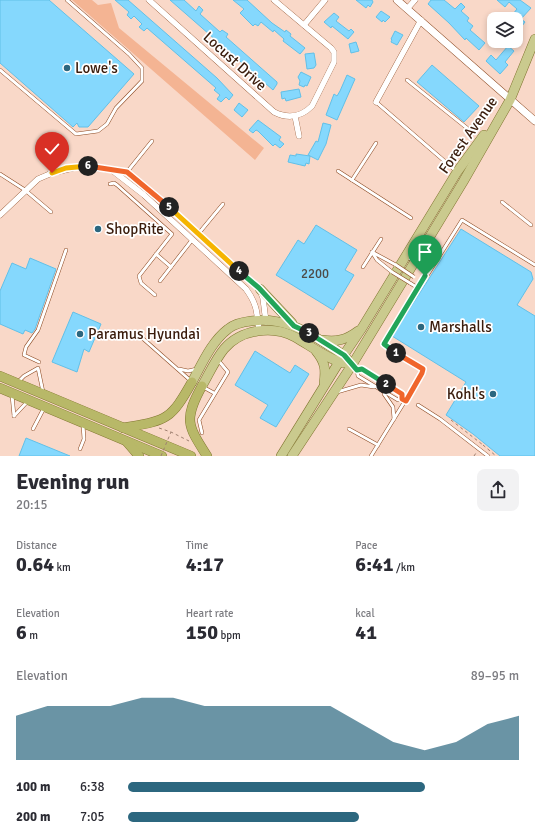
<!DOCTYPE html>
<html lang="en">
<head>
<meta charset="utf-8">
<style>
	:root { --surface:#fff; --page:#f2f2f3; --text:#2b2b33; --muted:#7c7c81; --accent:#2c677f }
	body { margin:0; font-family:Signika,sans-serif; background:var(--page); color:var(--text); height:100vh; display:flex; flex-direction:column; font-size:15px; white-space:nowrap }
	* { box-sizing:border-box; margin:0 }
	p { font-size:13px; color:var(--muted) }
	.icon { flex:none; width:22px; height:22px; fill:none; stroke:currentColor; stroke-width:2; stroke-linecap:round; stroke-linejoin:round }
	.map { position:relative; height:456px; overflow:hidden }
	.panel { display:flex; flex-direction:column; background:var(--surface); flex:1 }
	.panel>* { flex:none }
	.buttons { position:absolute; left:487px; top:12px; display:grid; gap:8px }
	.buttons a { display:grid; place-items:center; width:36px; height:36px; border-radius:8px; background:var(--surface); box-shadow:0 2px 6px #0003; font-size:20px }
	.pin { position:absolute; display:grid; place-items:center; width:34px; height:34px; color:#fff; margin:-41px -17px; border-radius:50% 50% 50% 0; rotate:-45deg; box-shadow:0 0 4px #0007 }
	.pin .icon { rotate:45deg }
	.km { position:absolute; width:20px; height:20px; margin:-10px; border-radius:50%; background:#222; color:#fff; font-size:11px; line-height:20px; text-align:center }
	.round { display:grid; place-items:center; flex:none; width:42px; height:42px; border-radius:8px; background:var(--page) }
	.headline { display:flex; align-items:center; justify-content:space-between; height:68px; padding:0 16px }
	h1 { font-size:22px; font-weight:700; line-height:30px }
	.stats { display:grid; grid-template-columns:repeat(3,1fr); gap:6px; height:68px; padding:4px 16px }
	.stats div { display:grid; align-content:center }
	.stats b { font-size:20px; font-weight:700 }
	.stats small { font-size:11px; font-weight:400 }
	.stats p { font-size:11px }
	.chart { height:112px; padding:8px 16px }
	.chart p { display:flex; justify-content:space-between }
	.chart svg { width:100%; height:72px; margin-top:4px; fill:var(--accent); opacity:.7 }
	ul { padding:0 16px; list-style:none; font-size:13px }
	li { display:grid; grid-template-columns:64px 48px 1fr; align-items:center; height:30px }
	li i { height:10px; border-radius:5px; background:var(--accent) }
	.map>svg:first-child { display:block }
</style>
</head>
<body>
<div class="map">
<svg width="535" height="456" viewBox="0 0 535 456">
	<rect width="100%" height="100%" fill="#f9d8c8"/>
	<polygon fill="#f4b493" points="72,0 92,0 98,5 111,3 119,28 264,148 255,160"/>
	<g fill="#85d8fd" stroke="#61c0e8">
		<polygon points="0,0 49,0 134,74 88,127 79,127 77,123 73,127 0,63"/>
		<polygon points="115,0 128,0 217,78 233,95 229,100 226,97 221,102 217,99 220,95 214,90 216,88 147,28 144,31 139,27 142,24 134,16 131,19 127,15 129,12"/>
		<polygon points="170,0 184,0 196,11 199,6 203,10 200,14 220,32 222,30 228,34 226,37 277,82 277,84 273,90"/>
		<polygon points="233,0 247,0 272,23 285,32 286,30 291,34 290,36 305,48 300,54 283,41 284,39 274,30 273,32 261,22 258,26 255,24 253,26 240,13 244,9"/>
		<polygon points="356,0 372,0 373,2 370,7 368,5 366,8"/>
		<polygon points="431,0 444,0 455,9 461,3 465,7 461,11 469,18 467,21 473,26 470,30 485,43 479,50 466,38 465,40 449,23 428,4"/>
		<polygon points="497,0 520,0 531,8 521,19 525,22 516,34 516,19 509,19 517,9 509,2 505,7"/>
		<polygon points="381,11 390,17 385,22 383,20 382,22 376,17"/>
		<polygon points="334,13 339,17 336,21 349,31 351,29 354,32 348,39 332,26 331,28 324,22"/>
		<polygon points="395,31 403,35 397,45 391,42 392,40 391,39"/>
		<polygon points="356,42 359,51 351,53 349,44"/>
		<polygon points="508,46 514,51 505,62 508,65 500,74 486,61 491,55 496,60"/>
		<polygon points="314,53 316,65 314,68 307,69 305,54"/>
		<polygon points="432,65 479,106 464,122 417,82"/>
		<polygon points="301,72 311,77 307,86 305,85 304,87 299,85 300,81 298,77"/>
		<polygon points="347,75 355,79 337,120 326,115 334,94 337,96 340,91"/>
		<polygon points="299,89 301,97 286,101 285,98 282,99 281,92"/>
		<polygon points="239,103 248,110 242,117 234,110"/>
		<polygon points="258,120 281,137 279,140 284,144 280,148 275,144 273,146 258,131 256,130 253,133 249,130"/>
		<polygon points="323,123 331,125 326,144 318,160 308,155 316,141 318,142"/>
		<polygon points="296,154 310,156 309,164 306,163 305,166 288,162 290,155 296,156"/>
		<polygon points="316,225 357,250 345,270 354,275 333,310 276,275 298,240 304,244"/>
		<polygon points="461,229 531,272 533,279 517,305 535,316 535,456 500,456 473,434 446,415 466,382 392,336"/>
		<polygon points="30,258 56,269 35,329 32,333 25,330 23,334 0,324 0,291 12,263 26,269"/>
		<polygon points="73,312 101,324 89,352 84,349 77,372 52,362"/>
		<polygon points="255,351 290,373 295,365 309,374 276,427 260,418 268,405 235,385"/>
		<polygon points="26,438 70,456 19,456"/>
	</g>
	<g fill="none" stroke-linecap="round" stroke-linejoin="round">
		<g stroke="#8c4820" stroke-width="4">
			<g id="service">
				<polyline points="0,70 76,134 98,131 107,124 116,108 142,81 142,68 129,54 67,0"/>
				<polyline points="407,80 467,128"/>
				<polyline points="376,102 456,171"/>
				<polyline points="338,171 411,218"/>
				<polyline points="127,172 152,141"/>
				<polyline points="0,174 25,190 51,212"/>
				<polyline points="352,180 376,143"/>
				<polyline points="110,184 114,183 117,185 172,234 139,276 141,283 155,295"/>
				<polyline points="502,202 531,225"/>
				<polyline points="199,233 223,204"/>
				<polyline points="372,252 377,260 392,272"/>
				<polyline points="372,252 396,265"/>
				<polyline points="156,254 171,267"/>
				<polyline points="407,257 421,265"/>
				<polyline points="363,267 381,239"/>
				<polyline points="160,281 192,240"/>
				<polyline points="410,283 418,288"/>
				<polyline points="140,336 191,381"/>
				<polyline points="39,362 24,355 26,347 38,330 66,250"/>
				<polyline points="352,366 357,370 358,376 398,400 402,399 406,401"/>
				<polyline points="179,369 188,371 197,369"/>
				<polyline points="357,370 362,369 402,395 402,399"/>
				<polyline points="18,382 24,376 38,368 43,392"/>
				<polyline points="203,387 214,393"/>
				<polyline points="337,392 361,385 374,387"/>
				<polyline points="384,394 393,407 394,419"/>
				<polyline points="12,395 14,416"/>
				<polyline points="418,405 440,419 488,456"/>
				<polyline points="14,416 28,401"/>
				<polyline points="33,429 44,408"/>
				<polyline points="349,429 378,445"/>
				<polyline points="202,433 199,420 228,372 218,360"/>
				<polyline points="80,449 84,439 83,425"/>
				<polyline points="371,456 418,380 423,369 384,344 462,220 535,265"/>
			</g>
		</g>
		<g stroke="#8c4820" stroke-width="6">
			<g id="minor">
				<path d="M149 0 274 112C288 119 301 117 312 106L334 62V52L331 48 274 0"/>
				<polyline points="407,9 415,0"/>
				<polyline points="304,25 325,0"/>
				<polyline points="376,102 421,20"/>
				<polyline points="295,116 299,136"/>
				<path d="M113 171 144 195 246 289C257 304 257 312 259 331"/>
				<polyline points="0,215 38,179 52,173 82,166 127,172 179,216 259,288 263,298 266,322"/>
			</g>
		</g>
		<g stroke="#8c4820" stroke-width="8">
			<polyline id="tertiary" points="397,0 535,121"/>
		</g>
		<g stroke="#817630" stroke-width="10">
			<g id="primary">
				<polyline points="260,289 292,323"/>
				<path d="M322 340C337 342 346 340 358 331"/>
				<path d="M316 351C325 362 326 369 324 383"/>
				<path d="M192 382C202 364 211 342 228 329 234 324 243 322 251 321 281 317 303 329 328 345 335 349 342 353 347 359"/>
				<path d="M202 386C209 374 215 360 224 349 241 329 273 325 295 337 311 346 327 359 344 363"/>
				<polyline points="281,456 339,362 362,328 457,172 484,135"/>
				<polyline points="292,456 352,365 463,182 510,100 535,39"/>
			</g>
		</g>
		<g stroke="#817630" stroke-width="10">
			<g id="trunk">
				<polyline points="0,376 191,456"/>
				<path d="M202 386C183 420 188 426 207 456"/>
				<polyline points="0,388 162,456"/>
				<path d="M123 428C167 420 170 421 192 382"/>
				<polyline points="127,442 139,456"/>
			</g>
		</g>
		<g stroke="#9f8070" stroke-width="1" stroke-dasharray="3 3" stroke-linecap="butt">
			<polyline points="451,420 483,445"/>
			<polyline points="159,428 171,432 189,441"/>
			<polyline points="483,445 496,456"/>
			<polyline points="474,456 476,453"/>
		</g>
		<use href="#service" stroke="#fff" stroke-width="3"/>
		<use href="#minor" stroke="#fff" stroke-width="5.5"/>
		<use href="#tertiary" stroke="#fff" stroke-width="7"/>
		<use href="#primary" stroke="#caca8e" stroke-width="9"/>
		<use href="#trunk" stroke="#b8b868" stroke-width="9"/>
		<g stroke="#8c4820" stroke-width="4" stroke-linecap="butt">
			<g id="service-bridge">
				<polyline points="396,265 414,277"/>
				<polyline points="392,272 410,283"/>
			</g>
		</g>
		<polyline stroke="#9f8070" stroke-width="1" stroke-dasharray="3 3" stroke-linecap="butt" points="161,456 171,432"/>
		<use href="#service-bridge" stroke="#fff" stroke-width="3"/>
	</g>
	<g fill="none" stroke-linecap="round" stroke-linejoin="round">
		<g stroke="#fff" stroke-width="8">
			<polyline id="split-1" points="396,353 384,344 425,276"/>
		</g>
		<g stroke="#fff" stroke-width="8">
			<polyline id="split-2" points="386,384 402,394 402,399 406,401 422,373 423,369 396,353"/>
		</g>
		<g stroke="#fff" stroke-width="8">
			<polyline id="split-3" points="309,333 344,355 357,370 362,369 386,384"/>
		</g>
		<g stroke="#fff" stroke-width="8">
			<polyline id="split-4" points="239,271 259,288 294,326 309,333"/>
		</g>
		<g stroke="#fff" stroke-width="8">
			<polyline id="split-5" points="169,207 239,271"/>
		</g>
		<g stroke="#fff" stroke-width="8">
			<polyline id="split-6" points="88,166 127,172 169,207"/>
		</g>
		<g stroke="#fff" stroke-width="8">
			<polyline id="split-7" points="52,173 66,168 88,166"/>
		</g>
		<use href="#split-1" stroke="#22a559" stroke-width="5"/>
		<use href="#split-2" stroke="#f0652b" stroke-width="5"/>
		<use href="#split-3" stroke="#22a559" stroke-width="5"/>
		<use href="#split-4" stroke="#22a559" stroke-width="5"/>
		<use href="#split-5" stroke="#f5b400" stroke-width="5"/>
		<use href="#split-6" stroke="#f0652b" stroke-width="5"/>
		<use href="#split-7" stroke="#f5b400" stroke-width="5"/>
	</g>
	<g fill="#2c677f" stroke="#fff" stroke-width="1.5">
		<circle cx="67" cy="68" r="4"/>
		<circle cx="98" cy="229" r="4"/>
		<circle cx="421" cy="327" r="4"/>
		<circle cx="80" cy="334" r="4"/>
		<circle cx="493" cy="394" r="4"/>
	</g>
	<g text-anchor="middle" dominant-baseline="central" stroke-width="3.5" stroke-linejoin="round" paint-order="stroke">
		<g font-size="13" fill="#4d4b48">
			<text x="315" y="274">2200</text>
		</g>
		<g font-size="15" fill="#3a1c0c" stroke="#fff">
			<text transform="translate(235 61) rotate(42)">Locust Drive</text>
			<text transform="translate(468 135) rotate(-55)">Forest Avenue</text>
		</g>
		<g font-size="15" fill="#3a1c0c" stroke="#fff" text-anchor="start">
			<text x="75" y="68">Lowe's</text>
			<text x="106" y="229">ShopRite</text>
			<text x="429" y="327">Marshalls</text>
			<text x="88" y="334">Paramus Hyundai</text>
			<text x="485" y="394" text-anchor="end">Kohl's</text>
		</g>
	</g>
</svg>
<div class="buttons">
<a><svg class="icon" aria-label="layers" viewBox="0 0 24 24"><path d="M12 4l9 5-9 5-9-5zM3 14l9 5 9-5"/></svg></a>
</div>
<div class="pin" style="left:425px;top:276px;background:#1e9e55"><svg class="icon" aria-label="arrive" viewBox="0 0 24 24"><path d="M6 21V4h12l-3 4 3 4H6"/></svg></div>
<div class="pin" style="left:52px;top:173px;background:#d93025"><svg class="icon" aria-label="check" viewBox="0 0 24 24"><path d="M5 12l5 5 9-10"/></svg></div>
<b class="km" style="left:396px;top:353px">1</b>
<b class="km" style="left:386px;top:384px">2</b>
<b class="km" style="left:309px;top:333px">3</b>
<b class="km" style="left:239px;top:271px">4</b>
<b class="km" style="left:169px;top:207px">5</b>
<b class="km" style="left:88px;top:166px">6</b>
</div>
<section class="panel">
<div class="headline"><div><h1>Evening run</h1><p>20:15</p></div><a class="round"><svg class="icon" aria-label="share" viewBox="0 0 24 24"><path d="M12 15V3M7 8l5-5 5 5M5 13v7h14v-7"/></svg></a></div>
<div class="stats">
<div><p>Distance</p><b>0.64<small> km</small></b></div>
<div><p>Time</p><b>4:17</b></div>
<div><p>Pace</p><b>6:41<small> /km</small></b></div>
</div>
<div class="stats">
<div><p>Elevation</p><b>6<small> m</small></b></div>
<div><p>Heart rate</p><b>150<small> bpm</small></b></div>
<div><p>kcal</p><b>41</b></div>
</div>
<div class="chart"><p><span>Elevation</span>89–95 m</p>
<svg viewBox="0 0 160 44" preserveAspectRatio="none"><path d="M0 44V17L10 11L20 11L30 11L40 6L50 6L60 11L70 11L80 11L90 11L100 11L110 22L120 33L130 38L140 33L150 22L160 17V44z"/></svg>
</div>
<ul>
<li><b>100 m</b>6:38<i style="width:76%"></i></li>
<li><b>200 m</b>7:05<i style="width:59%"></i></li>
</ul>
</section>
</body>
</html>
